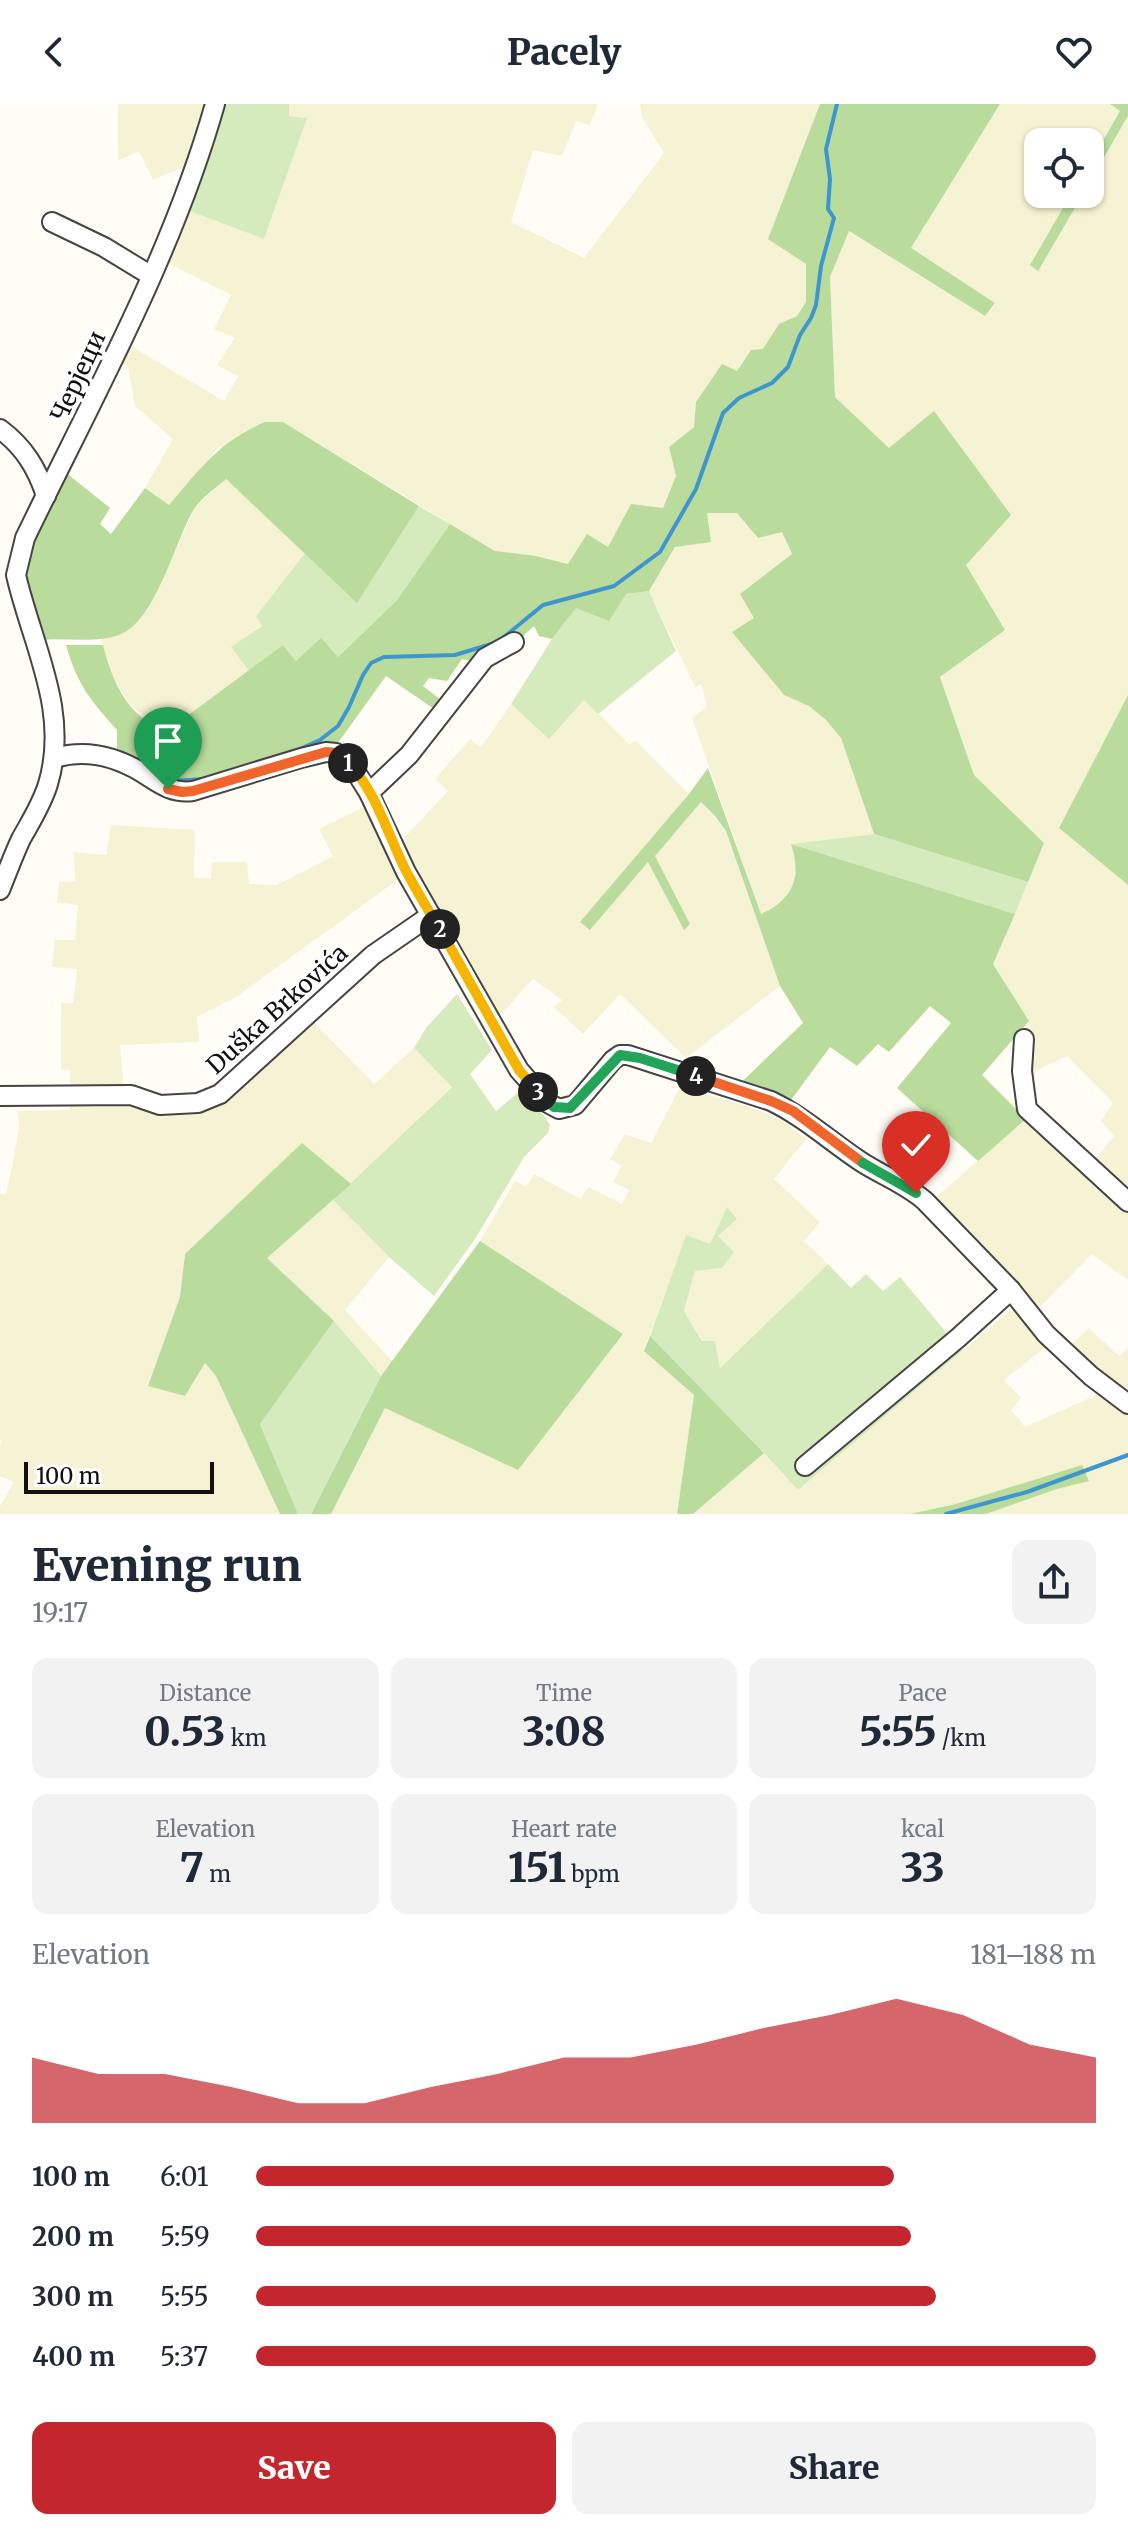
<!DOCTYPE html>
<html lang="en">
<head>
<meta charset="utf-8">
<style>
	:root { --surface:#fff; --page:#f2f2f3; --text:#1f2937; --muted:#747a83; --accent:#c4262e }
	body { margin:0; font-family:Merriweather,serif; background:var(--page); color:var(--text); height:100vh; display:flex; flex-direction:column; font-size:30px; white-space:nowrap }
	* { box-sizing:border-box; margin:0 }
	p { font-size:26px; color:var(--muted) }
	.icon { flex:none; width:44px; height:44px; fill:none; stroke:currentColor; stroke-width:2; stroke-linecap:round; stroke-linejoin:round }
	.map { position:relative; height:1410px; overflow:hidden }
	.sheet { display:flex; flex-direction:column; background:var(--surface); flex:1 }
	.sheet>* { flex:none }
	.fabs { position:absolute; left:1024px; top:24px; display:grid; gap:16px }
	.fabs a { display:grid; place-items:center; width:80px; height:80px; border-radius:16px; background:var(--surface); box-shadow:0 2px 6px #0004; font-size:40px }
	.scale { position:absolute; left:24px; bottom:20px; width:190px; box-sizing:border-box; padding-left:8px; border:4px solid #111; border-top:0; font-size:22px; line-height:28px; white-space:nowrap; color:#111; -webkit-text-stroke:6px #fff; paint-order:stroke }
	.pin { position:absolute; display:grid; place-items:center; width:68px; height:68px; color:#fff; margin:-82px -34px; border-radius:50% 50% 50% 0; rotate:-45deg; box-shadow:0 0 8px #0007 }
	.pin .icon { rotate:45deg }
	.km { position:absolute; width:40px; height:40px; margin:-20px; border-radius:50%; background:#222; color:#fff; font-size:22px; line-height:40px; text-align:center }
	.round { display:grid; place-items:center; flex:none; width:84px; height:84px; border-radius:16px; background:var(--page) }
	.summary { display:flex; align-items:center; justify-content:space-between; height:136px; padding:0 32px }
	h1 { font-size:44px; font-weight:800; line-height:60px }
	.stats { display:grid; grid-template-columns:repeat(3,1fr); gap:12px; height:136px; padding:8px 32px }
	.stats div { display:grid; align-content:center; border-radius:16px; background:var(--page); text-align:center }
	.stats b { font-size:40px; font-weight:800 }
	.stats small { font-size:22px; font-weight:400 }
	.stats p { font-size:22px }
	.chart { height:224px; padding:16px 32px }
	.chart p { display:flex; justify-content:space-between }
	.chart svg { width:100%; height:144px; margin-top:8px; fill:var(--accent); opacity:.7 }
	.primary-button { display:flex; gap:16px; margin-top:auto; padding:16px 32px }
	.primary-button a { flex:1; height:92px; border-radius:16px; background:var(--accent); color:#fff; font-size:32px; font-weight:800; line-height:92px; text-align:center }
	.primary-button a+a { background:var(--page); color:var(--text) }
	ul { padding:0 32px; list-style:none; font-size:26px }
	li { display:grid; grid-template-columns:128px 96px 1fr; align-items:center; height:60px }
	li i { height:20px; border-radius:10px; background:var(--accent) }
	header { display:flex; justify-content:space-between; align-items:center; height:104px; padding:0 32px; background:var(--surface); font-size:36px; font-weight:800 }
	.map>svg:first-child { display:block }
</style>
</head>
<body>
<header><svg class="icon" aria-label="back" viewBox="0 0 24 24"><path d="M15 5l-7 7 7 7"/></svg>Pacely<svg class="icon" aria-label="heart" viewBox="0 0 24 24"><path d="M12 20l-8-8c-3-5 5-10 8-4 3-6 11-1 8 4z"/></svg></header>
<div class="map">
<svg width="1128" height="1410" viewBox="0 0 1128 1410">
	<rect width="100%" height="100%" fill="#fffdf5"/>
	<g fill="#f6f3d4">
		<polygon points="118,0 209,0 193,59 153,76 139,47 118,57"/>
		<polygon points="289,0 598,0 590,21 576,17 562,52 533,46 511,118 584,154 664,49 642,13 640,0 825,0 806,160 806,198 797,212 779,221 763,246 751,246 736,267 722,261 696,298 694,323 669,343 676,372 663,404 608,443 568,460 536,452 495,447 283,318 217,345 169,402 145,384 173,335 135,302 128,262 116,257 124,238 224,297 238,272 217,261 235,234 214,225 231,191 162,156 184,105 264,135 307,14 289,12"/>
		<polygon points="1000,0 1110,0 1120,7 1090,59 1090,38 1038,38 1038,90 1071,90 1030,161 1038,166 1083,90 1090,90 1090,77 1128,12 1128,591 1059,724 1128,781 1128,1085 1120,1095 1088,1065 1114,1032 1101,1017 1113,999 1067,952 1027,971 1029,917 993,860 1044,739 974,671 940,573 1005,526 965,461 934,308 889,344 835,293 830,173 848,127 985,212 995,200 911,144"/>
		<polygon points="226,375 305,449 256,512 262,521 232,543 249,567 182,617 175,621 161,622 150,619 129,599 110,569 101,535 122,530 135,519 155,491 195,403"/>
		<polygon points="707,409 737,409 782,428 792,451 741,490 755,515 733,527 784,591 809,602 826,616 841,634 874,730 792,740 797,756 792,784 786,795 761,811 692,614 707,602 701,580 695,583 649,487 675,443"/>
		<polygon points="584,595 630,641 635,636 689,690 581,818 591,825 648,757 684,825 689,820 654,752 701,698 726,727 780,882 686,954 620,890 583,930 554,903 562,896 533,875 498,914 414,764 236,893 197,913 199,938 120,941 125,995 203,993 309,913 374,980 414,944 452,982 351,1080 302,1040 185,1150 180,1193 167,1232 204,1258 216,1272 280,1410 0,1410 0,1402 14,1378 0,1372 0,1342 2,1336 0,1335 0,1090 6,1090 12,1063 19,1024 17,1007 70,1006 70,966 61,965 61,899 73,899 77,865 52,863 55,836 75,836 78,801 57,798 59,778 75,777 74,748 106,751 111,721 195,726 194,774 211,774 212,758 247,758 249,780 277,781 333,752 319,725 364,703 389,750 448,687 435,675 470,635 481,643 511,600 549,634"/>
		<polygon points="680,983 747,1002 770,1011 787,1020 806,1035 774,1075 820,1118 804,1137 828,1160 720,1264 684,1207 695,1167 722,1164 718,1132 728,1104 710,1140 686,1132 644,1246 694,1291 677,1410 331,1410 385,1304 622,1230 480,1137 515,1077 526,1083 534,1070 581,1095 588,1083 622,1100 629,1086 613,1078 621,1062 610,1055 625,1030 651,1039"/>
		<polygon points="1026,1015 1128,1110 1128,1176 1092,1150 1031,1212 928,1100"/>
		<polygon points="333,1096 389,1153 345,1206 392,1257 381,1272 334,1217 267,1154"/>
		<polygon points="1013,1204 1049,1240 1004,1276 1021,1294 1011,1306 1025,1323 1101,1289 1066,1245 1089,1224 1119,1252 1128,1243 1128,1410 986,1410 1057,1385 1088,1377 910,1410 693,1410 764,1349 798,1386"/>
	</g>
	<g fill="#d5ebbd">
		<polygon points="221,0 289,0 289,12 307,14 264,135 184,105"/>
		<polygon points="419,402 450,420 397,496 338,553 296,557 283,541 249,567 231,543 262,522 256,512 305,449 357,498"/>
		<polygon points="649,487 676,547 598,610 584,596 549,635 511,600 552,535 576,504 626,490"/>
		<polygon points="874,730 1028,778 1015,810 791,740"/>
		<polygon points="457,890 492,946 470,970 496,1007 525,983 550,1021 548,1029 524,1053 475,1135 434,1192 389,1153 333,1096 452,983 414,944 426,924"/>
		<polygon points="727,1103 737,1115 718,1132 734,1148 722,1164 695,1167 684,1207 702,1237 715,1237 720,1264 828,1160 851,1184 866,1170 883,1187 900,1173 962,1247 798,1386 764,1349 650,1232 686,1131 710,1140"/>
		<polygon points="334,1217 381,1272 311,1410 298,1410 260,1320"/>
	</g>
	<g fill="#b9dc9c">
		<path d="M820 0H1000L911 144 995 199 985 212 849 127 830 173 835 293 889 344 934 307 1011 411 966 461 1005 526 940 573 974 671 1044 739 1028 778 874 730 841 634 826 616 809 602 784 591 732 528 754 514 740 490 792 450 782 428 758 434 737 409H707L711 438 675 443 649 487 626 490 609 517 576 504 552 535 539 532 534 522C511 543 494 564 462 555L447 577 429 574 423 582 445 599 437 607 386 572 330 650 195 692 117 657V626C90 596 77 580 66 541H103C110 569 122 602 149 618 157 623 166 621 175 621L283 541 296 557 321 534 338 553 397 496 450 420 495 447 536 452 568 460 587 430 608 443 631 400 663 404 676 372 669 343 694 323 696 298 722 260 737 267 751 246 763 245 779 220 797 212 806 198V160L768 135Z"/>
		<polygon points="1110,0 1128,0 1128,12 1090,77 1090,59 1120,7"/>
		<polygon points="1071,90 1083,90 1038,167 1030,161"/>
		<path d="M265 318H283L419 402 357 499 226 375C216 384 201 394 194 405 175 436 156 518 119 531 93 540 65 533 38 536L24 474 26 445 65 368 110 404 100 420 111 430 145 384 169 401C202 363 217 339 265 318Z"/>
		<polygon points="1128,591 1128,781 1059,724"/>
		<path d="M708 664 761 810C793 796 802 773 791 740L1015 810 993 860 1029 917 982 971 1026 1015 978 1057 897 984 951 919 930 902 889 948 878 940 857 962 830 943 783 1007 729 990 803 919 780 882 726 727 714 711 701 698 655 752 690 820 684 826 648 758 590 826 580 818 689 690Z"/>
		<polygon points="302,1039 351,1080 267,1154 334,1217 260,1320 298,1410 280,1410 216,1272 205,1259 185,1292 148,1282 180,1193 185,1150"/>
		<polygon points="480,1137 623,1230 518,1366 385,1304 331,1410 311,1410 381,1272"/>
		<polygon points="650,1232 764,1349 693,1410 677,1410 694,1291 644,1247"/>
		<polygon points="1082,1361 1089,1377 1057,1385 986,1410 910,1410 956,1400"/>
	</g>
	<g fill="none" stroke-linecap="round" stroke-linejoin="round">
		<g stroke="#3f96cf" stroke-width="4">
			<polyline points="300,645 320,636 338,622 349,603 363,571 371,559 384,553 455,551 498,538 543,501 614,482 660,448 696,385 723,309 739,294 772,279 788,263 800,231 811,214 816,201 821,162 834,114 828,105 830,75 826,45 837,0"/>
			<polyline points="173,677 204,675"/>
			<polyline points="946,1410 1027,1388 1128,1351"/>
		</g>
		<g stroke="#444" stroke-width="22">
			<g id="minor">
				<polyline points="52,118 104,143 150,171"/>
				<path d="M0 325C24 343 37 364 46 392"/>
				<path d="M55 654C85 645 114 652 141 668 159 679 171 690 193 687L301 654 326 648 336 649 354 665 369 689 406 768 519 966 548 999 559 1005 575 1001 613 956 620 951H628L771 997C804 1013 830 1037 860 1057 881 1071 906 1080 925 1097L1011 1186 1046 1230 1091 1272 1128 1300"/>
				<polyline points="369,689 409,651 485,554 514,538"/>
				<path d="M0 786C7 769 13 752 21 735 31 717 42 700 48 680 70 607 32 541 16 471L25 434C93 293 172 152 215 0"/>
				<polyline points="1024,935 1022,967 1027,1005 1128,1098"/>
				<polyline points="0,992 131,991 160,1001 198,999 220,990 373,851 431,811"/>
				<polyline points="805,1362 958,1234 1011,1186"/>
			</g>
		</g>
		<use href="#minor" stroke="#fff" stroke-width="18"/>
	</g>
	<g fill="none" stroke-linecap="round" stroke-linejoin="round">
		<g stroke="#fff" stroke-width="16">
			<polyline id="split-1" points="168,685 182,688 193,687 326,648 336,649 348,659"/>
		</g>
		<g stroke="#fff" stroke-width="16">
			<path id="split-2" d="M348 659C374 683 389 733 405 765 416 786 428 806 440 825"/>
		</g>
		<g stroke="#fff" stroke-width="16">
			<polyline id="split-3" points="440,825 519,966 538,988"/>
		</g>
		<g stroke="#fff" stroke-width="16">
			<polyline id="split-4" points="538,988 554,1003 570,1004 620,951 640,954 696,972"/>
		</g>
		<g stroke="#fff" stroke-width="16">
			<polyline id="split-5" points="696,972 771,997 793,1007 863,1059"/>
		</g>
		<g stroke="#fff" stroke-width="16">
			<polyline id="split-6" points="863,1059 916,1089"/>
		</g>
		<use href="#split-1" stroke="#f0652b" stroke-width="10"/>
		<use href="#split-2" stroke="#f5b400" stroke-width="10"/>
		<use href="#split-3" stroke="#f5b400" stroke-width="10"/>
		<use href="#split-4" stroke="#22a559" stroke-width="10"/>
		<use href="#split-5" stroke="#f0652b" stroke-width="10"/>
		<use href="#split-6" stroke="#22a559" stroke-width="10"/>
	</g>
	<g text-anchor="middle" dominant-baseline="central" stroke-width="8" stroke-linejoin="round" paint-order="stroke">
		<g font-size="24" fill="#111" stroke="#fff">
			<text transform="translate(78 272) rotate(-65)">Черјеци</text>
			<text transform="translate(277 905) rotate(-42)">Duška Brkovića</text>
		</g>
	</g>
</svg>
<div class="fabs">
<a><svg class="icon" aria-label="locate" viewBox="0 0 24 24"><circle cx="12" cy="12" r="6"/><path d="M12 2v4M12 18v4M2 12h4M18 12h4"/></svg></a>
</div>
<div class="scale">100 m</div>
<div class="pin" style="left:168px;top:685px;background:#1e9e55"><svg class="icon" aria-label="arrive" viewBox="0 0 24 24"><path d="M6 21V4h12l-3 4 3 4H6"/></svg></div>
<div class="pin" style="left:916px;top:1089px;background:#d93025"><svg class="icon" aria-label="check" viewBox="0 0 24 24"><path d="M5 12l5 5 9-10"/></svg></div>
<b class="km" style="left:348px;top:659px">1</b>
<b class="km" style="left:440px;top:825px">2</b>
<b class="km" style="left:538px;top:988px">3</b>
<b class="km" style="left:696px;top:972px">4</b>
</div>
<section class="sheet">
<div class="summary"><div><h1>Evening run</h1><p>19:17</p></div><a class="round"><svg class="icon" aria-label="share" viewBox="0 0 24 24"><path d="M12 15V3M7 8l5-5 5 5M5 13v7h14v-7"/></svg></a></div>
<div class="stats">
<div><p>Distance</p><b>0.53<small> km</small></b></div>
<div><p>Time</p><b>3:08</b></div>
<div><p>Pace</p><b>5:55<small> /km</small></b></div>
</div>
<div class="stats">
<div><p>Elevation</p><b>7<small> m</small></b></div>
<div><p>Heart rate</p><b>151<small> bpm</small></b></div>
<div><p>kcal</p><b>33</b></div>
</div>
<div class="chart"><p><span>Elevation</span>181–188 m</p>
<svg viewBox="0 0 160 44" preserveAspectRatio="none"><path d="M0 44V24L10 29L20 29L30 33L40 38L50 38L60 33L70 29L80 24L90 24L100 20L110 15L120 11L130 6L140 11L150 20L160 24V44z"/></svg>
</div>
<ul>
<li><b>100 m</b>6:01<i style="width:76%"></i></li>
<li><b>200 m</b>5:59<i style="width:78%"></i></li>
<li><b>300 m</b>5:55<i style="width:81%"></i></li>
<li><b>400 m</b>5:37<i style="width:100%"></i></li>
</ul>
<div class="primary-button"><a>Save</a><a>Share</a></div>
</section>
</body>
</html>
